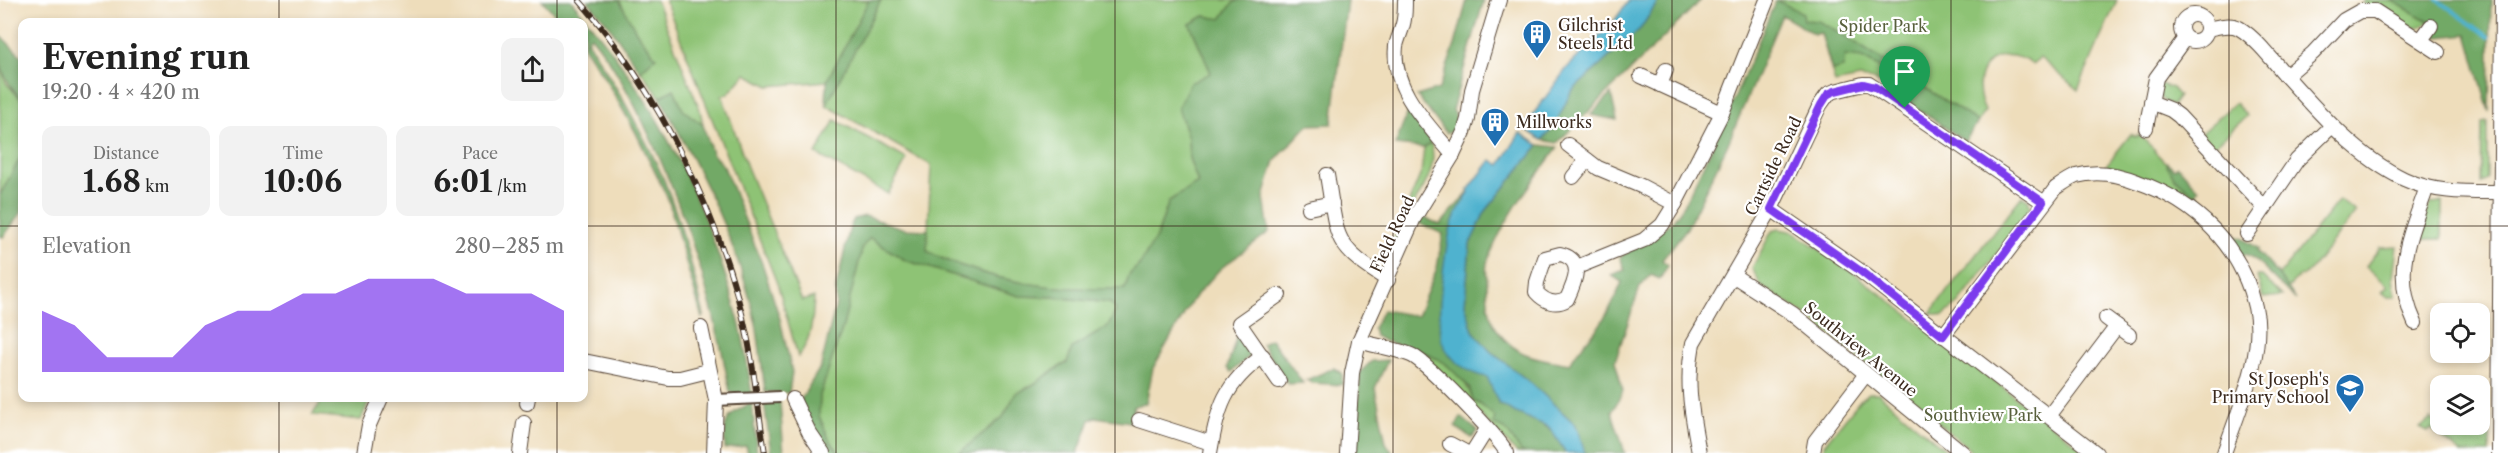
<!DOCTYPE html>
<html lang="en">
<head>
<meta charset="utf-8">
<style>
	:root { --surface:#fff; --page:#f2f2f2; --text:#222; --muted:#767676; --accent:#7c3aed }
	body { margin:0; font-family:"Libre Caslon Text",serif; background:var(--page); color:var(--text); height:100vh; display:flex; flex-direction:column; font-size:22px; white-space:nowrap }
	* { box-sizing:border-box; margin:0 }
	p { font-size:20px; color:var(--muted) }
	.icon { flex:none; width:33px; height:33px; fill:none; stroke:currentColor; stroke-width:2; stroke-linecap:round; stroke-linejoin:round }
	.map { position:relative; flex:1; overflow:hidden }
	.side { position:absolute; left:18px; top:18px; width:570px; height:384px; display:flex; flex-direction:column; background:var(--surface); border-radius:12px; box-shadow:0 3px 9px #0003 }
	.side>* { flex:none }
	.fabs { position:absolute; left:2430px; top:303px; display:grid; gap:12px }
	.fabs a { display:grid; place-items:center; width:60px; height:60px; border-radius:12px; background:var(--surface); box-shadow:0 3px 9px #0003; font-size:30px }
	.pin { position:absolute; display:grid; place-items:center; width:51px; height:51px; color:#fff; margin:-62px -26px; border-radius:50% 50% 50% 0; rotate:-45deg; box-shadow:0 0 6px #0007 }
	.pin .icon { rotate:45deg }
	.round { display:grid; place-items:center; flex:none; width:63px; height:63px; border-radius:12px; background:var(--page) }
	.head { display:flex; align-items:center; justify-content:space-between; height:102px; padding:0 24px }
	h1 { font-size:33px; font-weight:700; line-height:45px }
	.stats { display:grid; grid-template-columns:repeat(3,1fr); gap:9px; height:102px; padding:6px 24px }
	.stats div { display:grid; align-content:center; border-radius:12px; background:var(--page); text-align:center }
	.stats b { font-size:30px; font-weight:700 }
	.stats small { font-size:16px; font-weight:400 }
	.stats p { font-size:16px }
	.chart { height:168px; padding:12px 24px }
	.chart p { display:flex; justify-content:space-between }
	.chart svg { width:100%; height:108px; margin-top:6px; fill:var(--accent); opacity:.7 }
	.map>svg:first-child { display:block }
</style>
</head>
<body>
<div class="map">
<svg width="2508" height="453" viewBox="0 0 2508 453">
	<rect width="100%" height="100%" fill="#fff"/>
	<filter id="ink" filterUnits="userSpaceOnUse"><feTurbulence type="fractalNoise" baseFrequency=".0167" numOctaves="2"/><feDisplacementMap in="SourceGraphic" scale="12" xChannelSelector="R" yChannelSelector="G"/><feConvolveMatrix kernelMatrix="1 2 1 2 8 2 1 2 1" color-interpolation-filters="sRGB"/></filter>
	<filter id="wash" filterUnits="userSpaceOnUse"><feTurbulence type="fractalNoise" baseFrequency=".008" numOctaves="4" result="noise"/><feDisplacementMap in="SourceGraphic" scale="24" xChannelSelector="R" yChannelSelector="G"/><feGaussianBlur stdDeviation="1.35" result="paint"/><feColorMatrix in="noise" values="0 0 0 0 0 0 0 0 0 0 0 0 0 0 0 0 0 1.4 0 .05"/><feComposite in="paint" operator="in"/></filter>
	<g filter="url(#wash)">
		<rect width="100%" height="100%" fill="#edb"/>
		<g fill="#8ec375" stroke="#64764a" stroke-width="1.5">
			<polygon points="619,0 656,0 700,110 703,125 683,110 674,89 660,97 641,71 655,57 637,33"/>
			<path d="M665 0H869L827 81 769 86 746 74 728 94 722 95 747 167 802 301 814 297C813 317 812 340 798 357L778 286Z"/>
			<path d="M881 0H1239L1233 3 1221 19 1204 16 1190 24 1211 73 1178 107 1188 138 1189 158 1198 183 1169 201 1157 236 1141 263 1129 275 1125 289C1066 289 1022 288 965 267 951 262 939 258 927 251L931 165 826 105Z"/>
			<path d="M1779 0H2117L2078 90 2040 58 2032 64C1993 39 1967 74 1985 111L1965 141 1875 80 1860 78 1835 83 1821 33 1814 34Z"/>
			<polygon points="2365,0 2391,0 2430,22 2417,28 2411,27 2363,4"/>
			<polygon points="0,65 6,83 22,100 22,155 0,195"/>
			<path d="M2160 84 2172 88 2179 96 2172 106C2160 99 2157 98 2160 84Z"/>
			<polygon points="2235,103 2247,116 2213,147 2201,133"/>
			<polygon points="835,120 907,159 888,194 816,154"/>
			<polygon points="2487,121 2487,180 2481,183 2482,122"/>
			<path d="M2131 134 2137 137 2138 134 2155 150 2154 151 2166 163 2174 177 2202 201 2236 237 2231 242C2194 199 2160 177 2104 168Z"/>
			<path d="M1431 143C1439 170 1420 192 1408 214 1400 229 1395 247 1389 263H1384L1421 173 1424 148Z"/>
			<polygon points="2022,196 2028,199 2030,206 2025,217 1959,303 1943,316 1930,313"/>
			<polygon points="2339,200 2356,212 2310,271 2299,277 2288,288 2279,275"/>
			<polygon points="2442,201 2442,239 2415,239 2431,204"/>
			<polygon points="1779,229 1794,232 1855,274 2088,453 1975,453 1809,317 1761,286 1752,268 1772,231"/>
			<path d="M870 238 905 260 1019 296 1053 297 1110 303 1117 310 1108 327 1073 348 1067 363C1048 372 1036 386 1016 393L1003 417 959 453H840L830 441 819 416 820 395 843 326 863 245Z"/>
			<polygon points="2397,246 2393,277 2396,297 2388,297 2382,292 2388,286 2366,266 2380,247"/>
			<polygon points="2257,276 2262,276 2282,296 2263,298"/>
			<path d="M1414 349C1440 357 1466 374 1473 401 1494 409 1512 434 1522 453H1517L1451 384Z"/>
			<polygon points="1869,393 1878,393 1949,453 1824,453 1824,445 1861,399"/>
			<polygon points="324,398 370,398 361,420 312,415"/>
			<polygon points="2490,417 2490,453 2461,453 2431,429 2428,432 2420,428 2431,419 2438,424 2480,426 2482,418"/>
		</g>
		<g fill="#72a966" stroke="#566a42" stroke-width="1.5">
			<path d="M542 0H571C592 26 614 52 632 80 681 152 715 235 738 318 745 343 748 370 752 395L730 392C713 298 685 208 643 122 628 92 612 61 591 36L587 40C615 85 643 131 664 180 682 224 693 270 704 316L702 318 668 199 636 133 607 82 584 47V22H562Z"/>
			<polygon points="587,0 619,0 637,33 656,57 640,71 608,24"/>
			<polygon points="869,0 881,0 826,105 827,81"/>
			<path d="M1239 0H1347L1332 124 1308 125 1275 161 1264 197 1269 232 1220 269 1193 299 1153 368 1146 403 1134 406 1130 422 1095 417 1090 420 1078 453H959L1003 417 1016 393C1036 386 1048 372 1067 363L1072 348 1108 327 1116 310 1110 303 1053 297 1019 296 905 260 870 238 863 246 843 326 820 395 819 416 830 441 840 453H830L820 442 800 401 821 366 836 304V288L850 227 854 219 865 216 905 229 928 230 927 251C939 258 952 263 965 267 1022 288 1066 289 1125 289L1129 275 1141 263 1157 236 1169 201 1198 183 1189 158 1188 138 1178 107 1190 83 1211 73 1190 24 1204 16 1221 19 1233 3Z"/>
			<polygon points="1467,0 1484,0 1452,110 1457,120 1454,132 1446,133 1417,96 1439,89 1455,45"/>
			<polygon points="1659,0 1701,0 1557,143 1542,140 1554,127 1571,92 1641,28"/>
			<path d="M1776 0 1803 13 1804 20 1818 21 1839 32 1914 81 1906 101 1881 83 1885 71 1862 58 1845 56 1843 68 1832 71 1821 33 1814 34 1782 15 1727 146 1687 228 1662 260 1668 265 1660 279 1651 275 1640 287 1615 361 1623 391 1612 412 1625 453H1585L1576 425 1532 384 1490 351 1473 331 1465 304 1470 244 1485 212 1539 145 1558 147C1532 182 1504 218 1488 260 1485 266 1487 275 1487 282 1487 314 1492 335 1521 352 1534 359 1555 361 1570 364 1576 350 1587 342 1596 330 1608 315 1615 299 1622 282L1611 275 1625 270 1620 257 1672 222 1684 205 1726 118Z"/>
			<polygon points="2391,0 2491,0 2489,112 2467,34 2439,37 2432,34 2430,22"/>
			<path d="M0 35 22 57V100C0 75 0 69 0 35Z"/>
			<polygon points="1919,84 1978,122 1965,141 1910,103"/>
			<path d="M674 89 683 110 703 125 712 153 724 167 763 266 780 319 792 372 789 393 765 392C762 370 760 346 756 324 739 244 698 168 660 97Z"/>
			<polygon points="1611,94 1617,120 1591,115"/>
			<polygon points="1408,112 1422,125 1431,143 1424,148 1395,145"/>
			<polygon points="22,155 22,212 3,237 0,236 0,195"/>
			<polygon points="2167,162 2174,169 2178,166 2199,189 2196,193 2203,201 2174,177 2166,163"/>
			<path d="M1469 191 1445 263 1499 404C1524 418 1557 422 1566 453H1522L1506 430 1493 424 1495 417 1480 404 1473 401 1469 387 1446 364 1426 353 1384 341 1375 336 1373 328 1383 310 1417 316 1437 268 1443 234 1418 223 1422 216 1440 225Z"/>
			<polygon points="2236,237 2242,238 2259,249 2257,251 2279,275 2296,300 2252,257 2246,254 2242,256 2231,242"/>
			<polygon points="1237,335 1252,354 1231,372 1227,368"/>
			<polygon points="1271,339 1303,383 1288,384 1262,344"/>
			<polygon points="1388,360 1375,388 1386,443 1393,453 1355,453 1360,372 1372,361"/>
			<polygon points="1334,368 1342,373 1342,385 1312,383 1306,380"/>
			<polygon points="764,401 780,402 784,453 771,453"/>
			<path d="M752 403 757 453H748L746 446 725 449C723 420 726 414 752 403Z"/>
			<polygon points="1461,417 1478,431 1472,438 1455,427"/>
		</g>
		<g fill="#50b2cf" stroke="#466e76" stroke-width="1.5">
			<polygon points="1629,0 1659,0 1641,28 1571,92 1554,127 1542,140 1523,128 1567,68 1614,21"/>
			<path d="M1520 133 1539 145 1485 212 1470 244 1465 304 1473 331 1490 351 1532 384 1576 425 1585 453H1566L1549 427 1514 412 1499 404 1487 377C1470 375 1447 358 1442 341 1435 317 1445 245 1453 221 1457 210 1463 202 1469 192L1468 190 1491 160 1500 165Z"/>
		</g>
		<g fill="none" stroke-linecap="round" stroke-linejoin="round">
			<polyline stroke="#50b2cf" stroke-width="4" points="2438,0 2489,37"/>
		</g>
	</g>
	<g filter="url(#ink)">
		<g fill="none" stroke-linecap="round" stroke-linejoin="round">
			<g stroke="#564536" stroke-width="14">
				<polyline id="pedestrian" points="716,400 737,399"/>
			</g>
			<g stroke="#564536" stroke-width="16">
				<g id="minor">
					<path d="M1405 0C1405 6 1405 13 1404 19 1403 28 1398 37 1396 46 1391 90 1428 124 1453 155"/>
					<circle cx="2194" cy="28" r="13"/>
					<path d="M2207 29C2217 27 2230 23 2239 28 2256 38 2274 62 2287 77 2321 115 2358 157 2404 179 2436 194 2470 192 2504 192"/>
					<polyline points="2421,40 2431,26"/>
					<polyline points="1641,76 1722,113"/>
					<polyline points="2286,76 2313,53 2344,20 2360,11 2375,11 2438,52"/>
					<polyline points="1660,85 1666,70"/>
					<polyline points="2151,102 2171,110 2179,116 2265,208"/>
					<polyline points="2146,128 2156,78 2185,38"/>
					<polyline points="1568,145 1598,168 1641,186 1675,204"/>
					<path d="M1327 175C1338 238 1331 245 1388 280"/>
					<polyline points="1573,177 1587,160"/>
					<polyline points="1309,208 1332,203"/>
					<polyline points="1771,209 1859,270 2096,453"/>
					<polyline points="2247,234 2297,160 2332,126"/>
					<path d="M1560 254C1585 260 1575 282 1567 299 1556 306 1545 302 1536 292L1537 282 1545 258Z"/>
					<polyline points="1577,267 1644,240 1662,225 1675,204 1722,113 1767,0"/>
					<polyline points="1734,276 1793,314 1963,453"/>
					<polyline points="1279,295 1239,323 1279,381"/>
					<polyline points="2106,318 2129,335"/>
					<path d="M2415 323C2391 272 2410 236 2427 187"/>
					<polyline points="701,328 716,400 714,453"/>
					<path d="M1943 336 2056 188C2062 184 2069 179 2076 176 2097 170 2118 174 2138 182 2196 202 2241 246 2255 307 2266 352 2238 411 2224 453"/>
					<path d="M1359 341C1375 346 1399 349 1413 356 1430 366 1497 435 1507 453"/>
					<polyline points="584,361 668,378 680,378 708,371"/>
					<polyline points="793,399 810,434 823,453"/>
					<polyline points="527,403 528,398"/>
					<polyline points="2049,416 2117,326"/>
					<polyline points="1139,420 1211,443"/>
					<polyline points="1450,444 1467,453"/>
					<polyline points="364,453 369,425 381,398"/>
					<polyline points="520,453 524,423"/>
					<path d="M1210 453C1217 408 1225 383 1263 356"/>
					<polyline points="1347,453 1352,373 1359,341 1414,218 1453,155 1464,132 1468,119 1472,90 1499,0"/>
					<polyline points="1472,453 1487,429"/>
					<path d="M1699 453C1692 413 1685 384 1693 343L1771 209 1820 105 1828 94 1835 91 1863 84H1869L2043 202"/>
					<polyline points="1813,453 1815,441 1866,374"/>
				</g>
			</g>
			<g stroke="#564536" stroke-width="22">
				<polyline id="secondary" points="2502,453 2505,0"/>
			</g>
			<use href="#pedestrian" stroke="#fff" stroke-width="10"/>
			<use href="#minor" stroke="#fff" stroke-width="14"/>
			<use href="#secondary" stroke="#fff" stroke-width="20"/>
			<g stroke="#3b2a1e" stroke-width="6">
				<path id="rail" d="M579 0C658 90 724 222 748 340 755 377 759 415 765 453"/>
			</g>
			<use href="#rail" stroke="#fff" stroke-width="4" stroke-dasharray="11" stroke-linecap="butt"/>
			<g stroke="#564536" stroke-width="14" stroke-linecap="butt">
				<polyline id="pedestrian-bridge" points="737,399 780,397"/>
			</g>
			<use href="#pedestrian-bridge" stroke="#fff" stroke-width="10"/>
		</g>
	</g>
	<g fill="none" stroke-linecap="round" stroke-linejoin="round" filter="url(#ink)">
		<g stroke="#fff" stroke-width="12">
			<polygon id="route" points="1863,84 1875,87 2043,202 1943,336 1859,270 1771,209 1821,105 1828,94 1835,91"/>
		</g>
		<use href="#route" stroke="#7c3aed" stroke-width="8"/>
	</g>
	<path fill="none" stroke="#3b2a1e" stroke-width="1.5" stroke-opacity="0.55" d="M279 0V22M557 0V22M836 0V453M1115 0V453M1393 0V453M1672 0V453M1951 0V453M2229 0V453M0 226H22M584 226H2508M279 398V453M557 398V453"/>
	<defs>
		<g id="building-pin" transform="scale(1.5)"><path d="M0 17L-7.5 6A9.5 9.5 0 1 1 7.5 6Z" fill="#1f6fb2" stroke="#fff"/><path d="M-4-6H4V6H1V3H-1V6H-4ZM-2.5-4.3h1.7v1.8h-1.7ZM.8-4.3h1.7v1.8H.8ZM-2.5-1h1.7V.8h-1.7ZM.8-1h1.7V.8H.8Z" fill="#fff"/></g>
		<g id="school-pin" transform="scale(1.5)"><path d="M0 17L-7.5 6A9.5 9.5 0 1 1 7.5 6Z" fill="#1f6fb2" stroke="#fff"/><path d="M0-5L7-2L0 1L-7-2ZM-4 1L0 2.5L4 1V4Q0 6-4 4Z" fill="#fff"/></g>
	</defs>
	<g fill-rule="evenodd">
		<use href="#building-pin" x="1537" y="34"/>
		<use href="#building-pin" x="1495" y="122"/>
		<use href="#school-pin" x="2350" y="388"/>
	</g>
	<g text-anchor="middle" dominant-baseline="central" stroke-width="4.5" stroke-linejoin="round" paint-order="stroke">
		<g font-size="16" fill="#3b2a1e" stroke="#fff" text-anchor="start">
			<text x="1558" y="25">Gilchrist<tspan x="1558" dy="18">Steels Ltd</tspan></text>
			<text x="1516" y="122">Millworks</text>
			<text x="2329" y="379" text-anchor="end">St Joseph's<tspan x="2329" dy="18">Primary School</tspan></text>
		</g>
		<g font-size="16" fill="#58603c" stroke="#fff">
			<text x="1883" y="26">Spider Park</text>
			<text x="1983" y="415">Southview Park</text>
		</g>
		<g font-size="16" fill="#3b2a1e" stroke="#fff">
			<text transform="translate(1773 166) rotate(-64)">Cartside Road</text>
			<text transform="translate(1392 234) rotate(-65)">Field Road</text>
			<text transform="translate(1861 349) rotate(39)">Southview Avenue</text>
		</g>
	</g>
</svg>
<div class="fabs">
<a><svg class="icon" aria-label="locate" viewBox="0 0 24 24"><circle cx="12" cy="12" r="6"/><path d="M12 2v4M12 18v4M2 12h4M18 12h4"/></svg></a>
<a><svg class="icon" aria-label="layers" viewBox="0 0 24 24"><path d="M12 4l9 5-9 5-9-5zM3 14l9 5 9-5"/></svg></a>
</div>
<div class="pin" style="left:1905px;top:108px;background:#1e9e55"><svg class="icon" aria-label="arrive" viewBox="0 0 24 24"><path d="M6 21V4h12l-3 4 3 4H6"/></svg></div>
<section class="side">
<div class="head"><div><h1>Evening run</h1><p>19:20 · 4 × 420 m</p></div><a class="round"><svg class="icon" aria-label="share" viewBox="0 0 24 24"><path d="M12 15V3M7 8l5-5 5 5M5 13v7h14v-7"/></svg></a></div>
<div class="stats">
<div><p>Distance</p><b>1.68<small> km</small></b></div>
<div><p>Time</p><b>10:06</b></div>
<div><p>Pace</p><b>6:01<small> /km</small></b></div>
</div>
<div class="chart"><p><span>Elevation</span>280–285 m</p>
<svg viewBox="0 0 160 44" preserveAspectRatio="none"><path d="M0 44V19L10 25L20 38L30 38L40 38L50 25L60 19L70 19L80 12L90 12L100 6L110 6L120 6L130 12L140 12L150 12L160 19V44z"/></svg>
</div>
</section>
</div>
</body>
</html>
